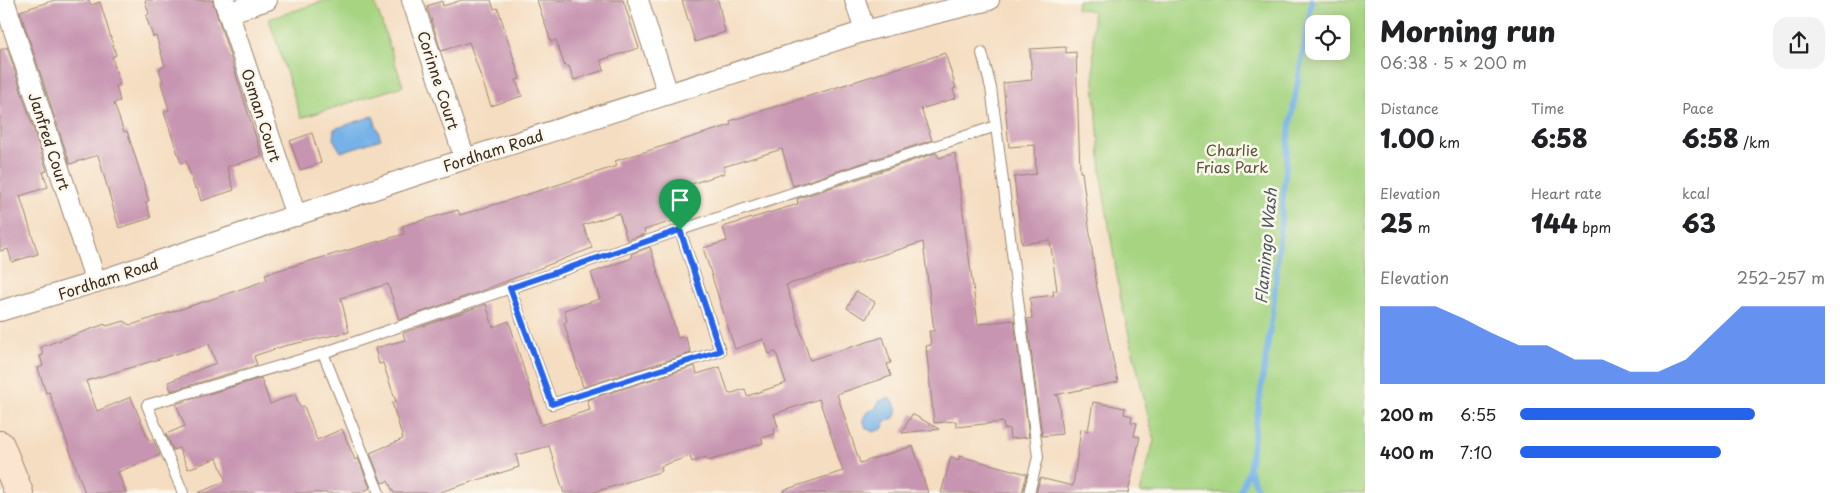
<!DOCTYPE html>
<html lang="en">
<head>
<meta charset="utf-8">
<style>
	:root { --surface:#fff; --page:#f2f2f2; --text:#202124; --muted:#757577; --accent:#2563eb }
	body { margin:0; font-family:"Playpen Sans",sans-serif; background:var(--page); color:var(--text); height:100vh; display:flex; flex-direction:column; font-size:19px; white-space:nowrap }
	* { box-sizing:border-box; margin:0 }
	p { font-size:16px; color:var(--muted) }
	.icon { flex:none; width:28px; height:28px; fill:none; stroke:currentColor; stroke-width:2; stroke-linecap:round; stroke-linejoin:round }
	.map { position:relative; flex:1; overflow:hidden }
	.drawer { display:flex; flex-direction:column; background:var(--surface); width:475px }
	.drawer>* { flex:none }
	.tools { position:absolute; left:1305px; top:15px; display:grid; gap:10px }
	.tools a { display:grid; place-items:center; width:45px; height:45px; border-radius:10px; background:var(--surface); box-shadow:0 2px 12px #0003; font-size:25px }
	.pin { position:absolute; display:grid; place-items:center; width:42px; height:42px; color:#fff; margin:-51px -21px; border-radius:50% 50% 50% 0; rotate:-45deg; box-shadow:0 0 5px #0007 }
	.pin .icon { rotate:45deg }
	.round { display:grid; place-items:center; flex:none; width:52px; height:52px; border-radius:15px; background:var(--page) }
	.summary { display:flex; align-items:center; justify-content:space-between; height:85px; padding:0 15px }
	h1 { font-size:28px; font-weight:800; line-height:38px }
	.metrics { display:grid; grid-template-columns:repeat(3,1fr); gap:8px; height:85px; padding:5px 15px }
	.metrics div { display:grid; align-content:center }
	.metrics b { font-size:25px; font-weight:800 }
	.metrics small { font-size:14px; font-weight:400 }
	.metrics p { font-size:14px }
	.chart { height:140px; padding:10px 15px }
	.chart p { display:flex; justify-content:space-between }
	.chart svg { width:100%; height:90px; margin-top:5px; fill:var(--accent); opacity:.7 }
	ul { padding:0 15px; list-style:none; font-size:16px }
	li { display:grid; grid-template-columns:80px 60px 1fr; align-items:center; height:38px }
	li i { height:12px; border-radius:6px; background:var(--accent) }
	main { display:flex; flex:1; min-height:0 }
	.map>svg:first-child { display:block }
</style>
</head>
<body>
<main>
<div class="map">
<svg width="1365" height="493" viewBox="0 0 1365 493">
	<rect width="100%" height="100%" fill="#fbf7ec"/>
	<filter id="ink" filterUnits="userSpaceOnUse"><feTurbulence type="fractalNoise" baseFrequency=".02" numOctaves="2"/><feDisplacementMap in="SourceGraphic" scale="10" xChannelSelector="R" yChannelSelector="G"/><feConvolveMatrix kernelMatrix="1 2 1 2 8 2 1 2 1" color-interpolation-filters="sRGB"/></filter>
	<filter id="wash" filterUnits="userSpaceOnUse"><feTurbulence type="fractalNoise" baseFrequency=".0096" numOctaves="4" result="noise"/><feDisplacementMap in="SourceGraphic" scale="20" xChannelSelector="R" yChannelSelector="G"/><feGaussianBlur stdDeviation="1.12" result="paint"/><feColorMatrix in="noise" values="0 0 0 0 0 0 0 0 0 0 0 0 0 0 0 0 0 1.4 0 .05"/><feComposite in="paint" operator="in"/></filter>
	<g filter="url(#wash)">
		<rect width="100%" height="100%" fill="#f5ddc1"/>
		<g fill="#a6d481" stroke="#707f50" fill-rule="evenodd">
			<polygon points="327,0 374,0 403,86 301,118 269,19"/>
			<path d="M1078 0H1365V493H1140L1154 440 1121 301 1102 183 1094 81 1093 11 1077 8ZM1314 24H1341V51H1314Z"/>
		</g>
		<g fill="#76b2e8" stroke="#586e83">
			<polygon points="373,116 381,139 341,152 333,139 334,129"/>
			<polygon points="888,398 894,402 897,411 894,418 886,421 882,429 873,432 866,428 863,419 867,412 875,409 879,401"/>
		</g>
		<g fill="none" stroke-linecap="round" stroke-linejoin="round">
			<g stroke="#76b2e8" stroke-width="5.5">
				<polyline points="1240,493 1249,469"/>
				<polyline points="1259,493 1249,469 1273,310 1289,132 1312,0"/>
			</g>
		</g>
		<g id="blocks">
			<g fill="#c794b1">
				<polygon points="55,0 89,0 91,5 100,2 116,55 112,57 120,85 116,86 120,101 114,103 124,132 127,131 142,178 149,201 146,202 151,218 119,228 98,155 70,164 20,11"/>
				<polygon points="145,0 212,0 262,156 227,167 234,190 201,201 197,188 195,189 186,161 181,163 164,112 169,110 161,83 163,82 159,69 165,66 156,36 153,37 146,16 149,14"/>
				<polygon points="462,0 491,0 494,9 498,8 520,79 516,80 522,96 491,106 469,42 441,51 427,6 442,1 443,6"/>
				<polygon points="537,0 623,0 639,48 601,60 604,70 574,80 569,66 565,67 556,40 551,42"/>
				<polygon points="682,0 718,0 725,32 695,42"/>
				<polygon points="7,47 47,171 43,172 48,187 20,196 38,254 12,262 8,249 0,251 0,50"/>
				<polygon points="1066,47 1066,53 1076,52 1080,172 1082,172 1097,288 1118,382 1055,395 1058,395 1062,434 1042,436 1027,319 1032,318 1030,298 1054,295 1053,291 1057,290 1050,240 1022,244 1014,177 1036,174 1035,145 1009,147 1003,83 1032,80 1030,49"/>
				<polygon points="945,53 956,88 953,89 956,98 921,109 932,140 793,186 782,149 723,167 725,173 679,188 688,216 644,230 645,234 627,240 619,213 583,225 592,248 481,291 399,320 388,284 341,298 349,332 284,346 254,356 257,365 171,391 168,382 216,363 209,344 86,381 97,411 131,397 149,441 153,439 160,455 118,472 126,493 85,493 49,392 46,393 38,368 43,366 40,356 43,355 41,347 105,324 106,326 125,321 127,324 131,325 209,300 267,280 265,274 404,234 402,226 458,210 460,215 503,202 617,166 615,161 731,125 730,121"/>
				<polygon points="312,133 321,163 300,170 290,141"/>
				<polygon points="936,153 939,158 955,153 978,324 1014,320 1029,437 1010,439 1009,428 1004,429 1003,422 956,427 956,421 934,423 926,346 931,345 929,331 934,331 923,242 786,285 810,360 883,337 891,363 887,364 891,376 837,394 860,463 913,446 928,493 785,493 784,490 843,471 819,399 774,414 778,427 774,428 775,434 761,438 763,443 708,461 706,457 692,462 690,456 661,466 662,471 592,493 564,493 549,446 516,455 519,467 437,493 394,493 388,481 382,483 370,453 403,439 392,403 396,402 383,363 379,364 375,348 405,340 403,333 486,304 493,327 509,321 541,425 590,410 587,400 695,366 697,374 720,367 729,394 745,389 747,396 786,383 776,352 769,354 764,339 735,349 703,248 727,241 723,227 798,204 797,199"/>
				<polygon points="650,247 678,338 685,336 691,353 583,387 564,323 567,321 564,310 600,299 591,273 632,258 631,254"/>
				<polygon points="856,291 875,302 866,319 847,308"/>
				<polygon points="261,378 270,404 295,394 300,407 304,406 317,440 342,429 355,460 358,458 370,488 359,493 198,493 226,481 217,458 188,469 179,448 173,450 166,434 185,426 176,404"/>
				<polygon points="1093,402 1125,408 1124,414 1132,416 1131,422 1137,423 1134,436 1140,437 1128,493 1036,493 1040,478 1073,486 1081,429 1088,431"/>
				<polygon points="912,414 939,429 902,433"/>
				<polygon points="959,456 1027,474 1022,493 941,493 951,457 959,460"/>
			</g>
		</g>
	</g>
	<g filter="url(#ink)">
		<use href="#blocks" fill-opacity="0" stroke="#988470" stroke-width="1"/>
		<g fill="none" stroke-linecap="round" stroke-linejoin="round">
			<g stroke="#988470" stroke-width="12">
				<g id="service">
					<polyline points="982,53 991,88 996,126"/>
					<polyline points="510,288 552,404 720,351 680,230"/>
					<polyline points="323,353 641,243 996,126 1038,457 1029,493"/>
					<polyline points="183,493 147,405 323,353 379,493"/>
				</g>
			</g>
			<g stroke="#988470" stroke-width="22">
				<g id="minor">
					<polyline points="4,0 96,282"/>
					<polyline points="224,0 296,216"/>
					<polyline points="412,0 465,159"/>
					<polyline points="638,0 668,94"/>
					<polyline points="855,0 865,31"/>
					<polyline points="228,13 267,0"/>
					<polyline points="0,311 96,282 465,159 865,31 989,0"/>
				</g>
			</g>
			<g stroke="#988470" stroke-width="30">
				<polyline id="secondary" points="0,445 19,493"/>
			</g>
			<use href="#service" stroke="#fff" stroke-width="10"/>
			<use href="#minor" stroke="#fff" stroke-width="20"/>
			<use href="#secondary" stroke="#fce5d0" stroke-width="28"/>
		</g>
	</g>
	<g fill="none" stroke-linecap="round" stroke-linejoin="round" filter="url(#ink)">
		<g stroke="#fff" stroke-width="10">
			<polygon id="route" points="680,230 720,351 552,404 510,288"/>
		</g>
		<use href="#route" stroke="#2563eb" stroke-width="6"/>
	</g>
	<g text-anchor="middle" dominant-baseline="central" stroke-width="5" stroke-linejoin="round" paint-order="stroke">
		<g font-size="15" fill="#3b2a1e" stroke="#fbf7ec">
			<text transform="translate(439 80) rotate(72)">Corinne Court</text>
			<text transform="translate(262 115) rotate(72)">Osman Court</text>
			<text transform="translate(50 141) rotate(72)">Janfred Court</text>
			<text transform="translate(493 150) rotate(-18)">Fordham Road</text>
			<text transform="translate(108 278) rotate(-18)">Fordham Road</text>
		</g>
		<g font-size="15" fill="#565437" stroke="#fbf7ec">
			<text x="1232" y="149">Charlie<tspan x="1232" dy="17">Frias Park</tspan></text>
		</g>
		<g font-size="16" font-style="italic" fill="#505a65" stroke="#fbf7ec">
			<text transform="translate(1265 246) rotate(-85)">Flamingo Wash</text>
		</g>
	</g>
</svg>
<div class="tools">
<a><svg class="icon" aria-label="locate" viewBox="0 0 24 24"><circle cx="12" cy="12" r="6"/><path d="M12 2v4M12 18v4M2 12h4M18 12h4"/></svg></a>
</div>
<div class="pin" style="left:680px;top:230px;background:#1e9e55"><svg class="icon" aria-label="arrive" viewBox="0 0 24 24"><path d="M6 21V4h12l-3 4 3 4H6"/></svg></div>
</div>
<section class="drawer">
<div class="summary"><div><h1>Morning run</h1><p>06:38 · 5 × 200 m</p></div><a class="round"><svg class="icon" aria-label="share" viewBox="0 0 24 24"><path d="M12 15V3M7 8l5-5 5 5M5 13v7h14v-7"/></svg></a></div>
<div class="metrics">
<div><p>Distance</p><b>1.00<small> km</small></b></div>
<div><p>Time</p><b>6:58</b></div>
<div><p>Pace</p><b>6:58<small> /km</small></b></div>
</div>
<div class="metrics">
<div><p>Elevation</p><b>25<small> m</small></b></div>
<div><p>Heart rate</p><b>144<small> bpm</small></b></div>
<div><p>kcal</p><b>63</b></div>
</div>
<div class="chart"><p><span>Elevation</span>252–257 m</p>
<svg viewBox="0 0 160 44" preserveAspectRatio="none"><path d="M0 44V6L10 6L20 6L30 12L40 19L50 25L60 25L70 32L80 32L90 38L100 38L110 32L120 19L130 6L140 6L150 6L160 6V44z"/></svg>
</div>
<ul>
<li><b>200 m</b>6:55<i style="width:77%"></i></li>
<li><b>400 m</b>7:10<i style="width:66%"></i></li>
</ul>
</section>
</main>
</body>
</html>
